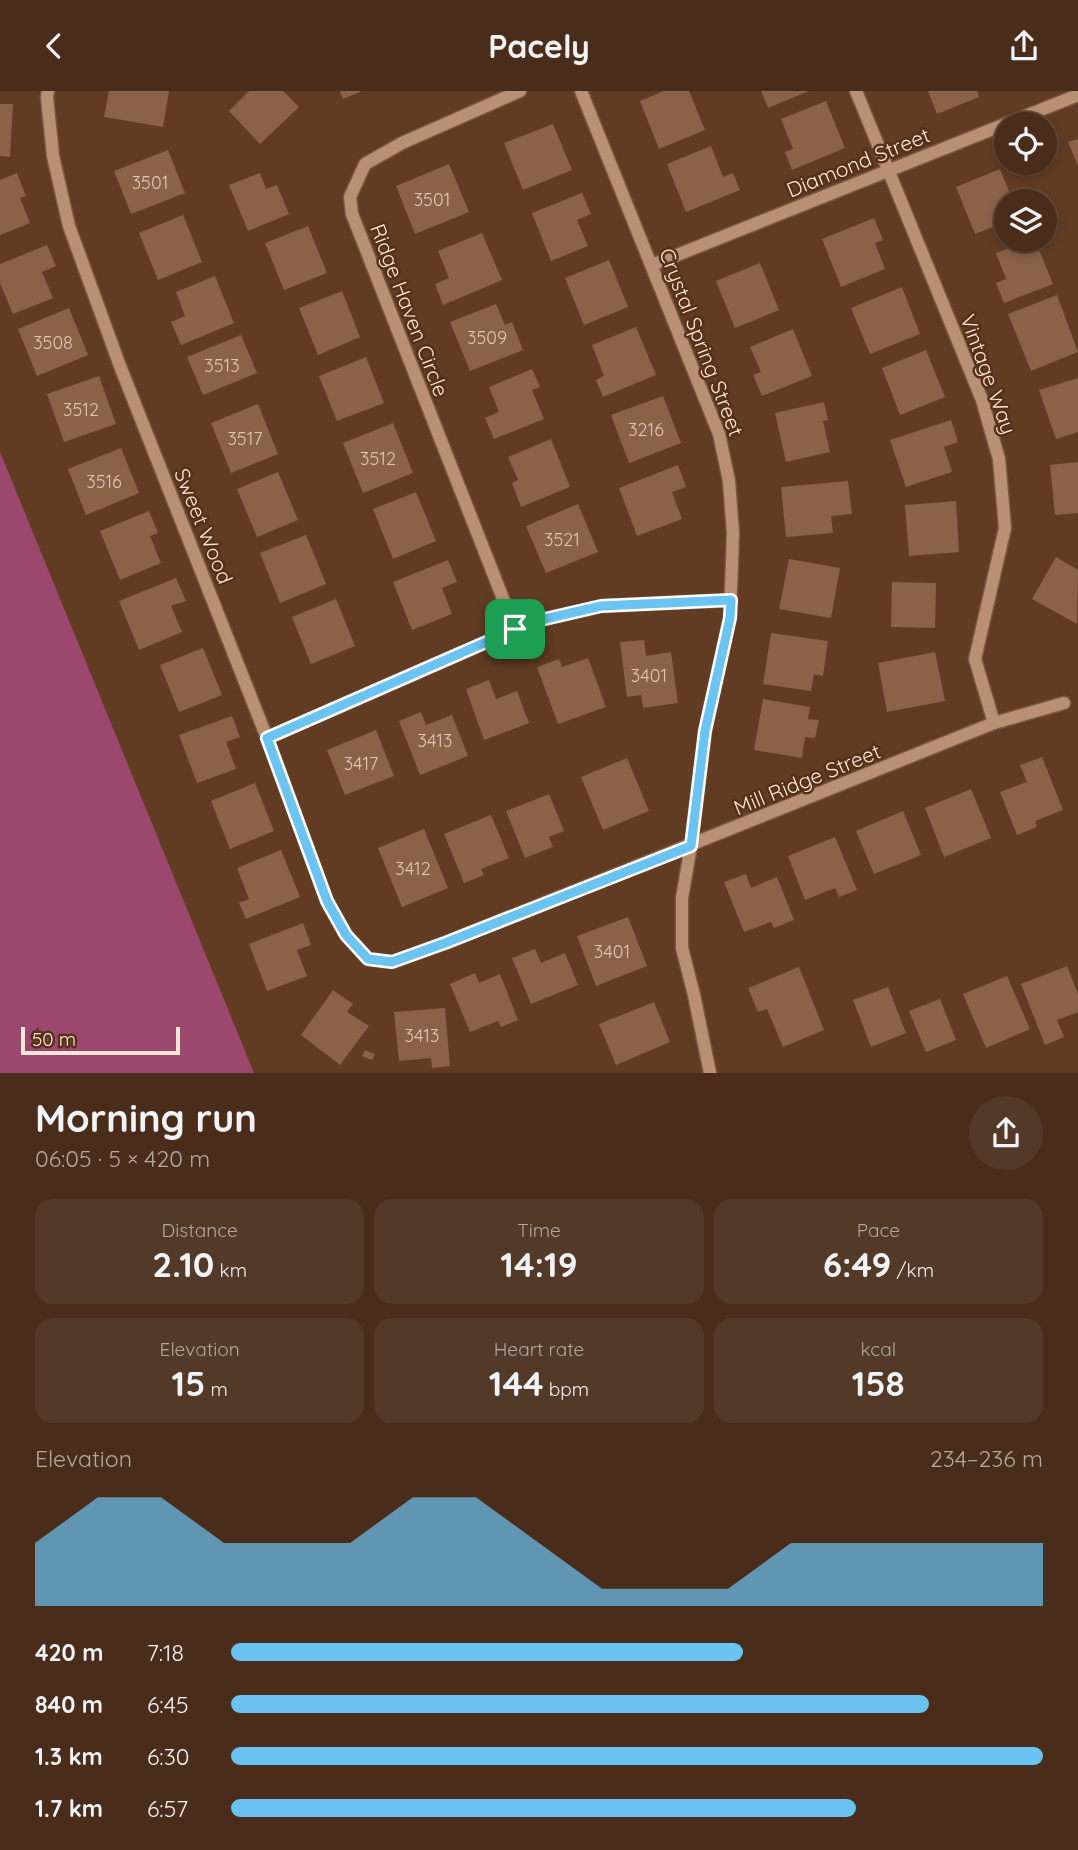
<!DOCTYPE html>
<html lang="en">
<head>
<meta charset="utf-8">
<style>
	:root { --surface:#492d1a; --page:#533927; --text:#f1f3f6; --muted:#b1a8a2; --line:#614939; --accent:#6bc3f2 }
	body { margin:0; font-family:Quicksand,sans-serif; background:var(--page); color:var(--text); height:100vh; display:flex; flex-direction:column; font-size:26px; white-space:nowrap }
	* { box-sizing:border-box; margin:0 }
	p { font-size:23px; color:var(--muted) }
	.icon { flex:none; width:38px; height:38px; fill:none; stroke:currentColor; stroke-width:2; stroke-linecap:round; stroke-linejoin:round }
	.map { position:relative; height:982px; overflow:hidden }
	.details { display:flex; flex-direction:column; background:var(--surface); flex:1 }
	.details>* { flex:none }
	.tools { position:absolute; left:994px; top:21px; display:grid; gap:14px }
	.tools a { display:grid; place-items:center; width:63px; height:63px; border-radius:50%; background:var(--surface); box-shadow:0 4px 10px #0003,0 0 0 2px var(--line); font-size:35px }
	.scale { position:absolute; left:21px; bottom:18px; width:159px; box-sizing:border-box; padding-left:7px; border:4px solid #fde6d8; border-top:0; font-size:19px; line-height:24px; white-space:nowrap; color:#fde6d8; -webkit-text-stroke:5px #553119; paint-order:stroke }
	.pin { position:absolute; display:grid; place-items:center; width:60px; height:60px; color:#fff; margin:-30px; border-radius:14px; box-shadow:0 4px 10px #0006 }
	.round { display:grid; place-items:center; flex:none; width:74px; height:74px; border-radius:37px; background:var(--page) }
	.headline { display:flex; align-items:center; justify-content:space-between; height:119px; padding:0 35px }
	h1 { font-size:38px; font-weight:700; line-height:52px }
	.stats { display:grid; grid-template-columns:repeat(3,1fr); gap:10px; height:119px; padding:7px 35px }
	.stats div { display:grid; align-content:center; border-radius:18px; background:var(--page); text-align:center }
	.stats b { font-size:35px; font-weight:700 }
	.stats small { font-size:19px; font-weight:400 }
	.stats p { font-size:19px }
	.chart { height:196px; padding:14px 35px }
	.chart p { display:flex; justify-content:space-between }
	.chart svg { width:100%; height:126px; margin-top:7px; fill:var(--accent); opacity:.7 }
	ul { padding:0 35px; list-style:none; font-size:23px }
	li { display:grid; grid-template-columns:112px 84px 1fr; align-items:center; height:52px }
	li i { height:18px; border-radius:9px; background:var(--accent) }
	header { display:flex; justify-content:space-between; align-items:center; height:91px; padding:0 35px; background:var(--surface); font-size:32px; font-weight:700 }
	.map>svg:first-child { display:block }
</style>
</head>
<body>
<header><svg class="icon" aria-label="back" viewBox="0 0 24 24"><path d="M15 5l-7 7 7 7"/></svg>Pacely<svg class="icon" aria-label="share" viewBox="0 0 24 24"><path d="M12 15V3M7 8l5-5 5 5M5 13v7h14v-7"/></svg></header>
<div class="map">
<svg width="1078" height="982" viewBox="0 0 1078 982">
	<rect width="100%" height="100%" fill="#613c23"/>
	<polygon fill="#9c486e" points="0,361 254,982 0,982"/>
	<g fill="#896248">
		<polygon points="109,0 169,0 163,36 104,26"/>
		<polygon points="249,0 283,0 299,16 260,53 229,20"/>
		<polygon points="340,0 362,0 343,8"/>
		<polygon points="664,0 689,0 705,39 659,58 640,10"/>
		<polygon points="761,0 809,0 768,17"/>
		<polygon points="928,0 977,0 979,6 937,23"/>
		<polygon points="826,10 845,57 792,79 785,61 793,58 781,28"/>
		<polygon points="0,13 13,13 10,66 0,65"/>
		<polygon points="553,33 572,79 523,99 504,52"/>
		<polygon points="1078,48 1078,75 1068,51"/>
		<polygon points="711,55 723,86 733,82 740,99 686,121 667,73"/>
		<polygon points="168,59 185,102 131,123 114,80"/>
		<polygon points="449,73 469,121 415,143 396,95"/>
		<polygon points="1000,78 1013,110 1006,110 1006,131 975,143 956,96"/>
		<polygon points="17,82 26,105 20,107 30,132 0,144 0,89"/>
		<polygon points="260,82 266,98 277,94 289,123 248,140 229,94"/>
		<polygon points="582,102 591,123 577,129 588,155 551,170 532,122"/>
		<polygon points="183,124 202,171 158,189 139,142"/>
		<polygon points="874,127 883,149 875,152 885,178 841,196 822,148"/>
		<polygon points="308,135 327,182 284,199 265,152"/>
		<polygon points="482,142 502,189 443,214 435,193 449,187 438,160"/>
		<polygon points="1030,149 1035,149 1053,193 1004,212 996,192 1006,188 996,162"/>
		<polygon points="47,154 56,175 42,181 53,207 13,223 0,192 0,173"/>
		<polygon points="609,169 628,216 584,234 565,187"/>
		<polygon points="760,172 779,219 735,237 716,190"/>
		<polygon points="215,185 234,232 181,254 171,231 185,225 176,201"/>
		<polygon points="902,196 920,243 870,263 851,217"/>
		<polygon points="342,200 360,246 318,264 299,217"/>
		<polygon points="1057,204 1078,261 1031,280 1008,223"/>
		<polygon points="496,213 505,234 512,231 523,259 470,280 450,231"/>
		<polygon points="69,217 88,264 37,285 18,238"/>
		<polygon points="636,236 656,284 603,306 596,289 604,285 592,254"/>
		<polygon points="793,238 812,285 762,305 753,284 761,281 750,256"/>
		<polygon points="241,244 257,282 203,304 187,266"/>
		<polygon points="926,259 945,306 900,324 882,277"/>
		<polygon points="366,266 384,312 337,330 319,285"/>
		<polygon points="532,278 540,296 532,299 544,328 494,348 485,327 499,321 489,296"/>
		<polygon points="99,285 116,333 64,351 47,303"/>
		<polygon points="1078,287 1078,341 1056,348 1039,299"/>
		<polygon points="663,305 681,352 629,372 611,324"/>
		<polygon points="824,311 828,329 823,330 830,361 786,371 775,322"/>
		<polygon points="258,313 278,363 231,382 211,332"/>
		<polygon points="951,329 958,351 944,356 952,381 906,396 890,349"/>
		<polygon points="393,332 413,382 363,402 343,352"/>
		<polygon points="551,348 570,396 521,416 512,392 518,389 508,366"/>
		<polygon points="121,357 139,402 86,424 68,378"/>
		<polygon points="1078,371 1078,422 1055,424 1050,374"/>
		<polygon points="678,374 686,396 672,401 682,428 637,445 619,397"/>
		<polygon points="278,381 298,429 257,446 237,398"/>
		<polygon points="848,390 852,423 831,425 833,442 786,446 781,396"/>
		<polygon points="416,401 436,450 393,468 373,418"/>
		<polygon points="956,410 959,461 909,465 905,414"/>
		<polygon points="578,413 598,461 546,482 526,435"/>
		<polygon points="149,420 158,442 150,445 161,472 120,489 100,440"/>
		<polygon points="306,444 326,493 280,512 260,462"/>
		<polygon points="1056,466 1078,479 1077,533 1032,508"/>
		<polygon points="789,468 840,477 831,527 779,518"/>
		<polygon points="448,469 457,491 442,497 452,523 412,539 393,491"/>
		<polygon points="176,487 186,510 171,515 182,541 139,559 119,510"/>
		<polygon points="892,491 936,492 935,537 891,536"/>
		<polygon points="336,508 355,555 311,573 292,526"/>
		<polygon points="771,542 828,550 823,585 814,583 811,600 763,593"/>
		<polygon points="644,549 646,565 671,561 678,612 643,617 641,604 627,606 620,551"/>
		<polygon points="203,557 222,604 179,621 160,574"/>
		<polygon points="935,561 945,610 887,621 878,572"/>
		<polygon points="588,567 606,616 558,633 537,576 559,568 562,576"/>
		<polygon points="489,589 496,608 517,600 529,632 484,649 466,598"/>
		<polygon points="763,608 810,616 808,628 819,629 815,647 805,646 802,667 754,659"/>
		<polygon points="421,621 426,634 452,624 468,665 420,684 399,630"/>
		<polygon points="232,625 240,646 226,651 236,678 197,692 179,644"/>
		<polygon points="376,639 394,685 345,704 327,659"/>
		<polygon points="1042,666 1063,719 1035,730 1037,736 1017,744 1000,701 1027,691 1020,674"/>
		<polygon points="627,667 649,720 603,739 581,686"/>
		<polygon points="255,692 274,740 230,758 211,710"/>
		<polygon points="971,698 991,747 944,766 925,717"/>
		<polygon points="549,703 564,740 549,746 553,756 525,767 506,720"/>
		<polygon points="903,720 921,764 874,783 856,740"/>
		<polygon points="491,724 509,767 481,778 484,784 464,792 444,743"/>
		<polygon points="424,738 448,797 402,816 378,757"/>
		<polygon points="835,746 857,799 839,806 835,797 805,809 788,765"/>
		<polygon points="281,759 300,806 246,828 239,812 249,808 237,777"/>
		<polygon points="746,783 751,797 777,786 794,829 774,837 771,831 744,841 724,791"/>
		<polygon points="628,826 647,875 596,895 577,845"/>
		<polygon points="303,832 311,854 297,859 307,885 267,900 249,853"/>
		<polygon points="535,858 541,872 565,862 578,894 531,913 512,867"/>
		<polygon points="1067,875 1078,903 1078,921 1057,929 1064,946 1045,954 1021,893"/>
		<polygon points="799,876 824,939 783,956 767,918 758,921 748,897"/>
		<polygon points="475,882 479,892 500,883 518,929 501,936 498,930 470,941 450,893"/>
		<polygon points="1007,885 1030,938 986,957 963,903"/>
		<polygon points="888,896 906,942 871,956 853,909"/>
		<polygon points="333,899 353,913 347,921 369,935 340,974 301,944"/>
		<polygon points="940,908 956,949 926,961 909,920"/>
		<polygon points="654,911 670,951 616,974 599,933"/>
		<polygon points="445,917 450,975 432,977 431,967 399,970 394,921"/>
		<polygon points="365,959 375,963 372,969 362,965"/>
	</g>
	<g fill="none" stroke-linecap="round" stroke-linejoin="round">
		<g stroke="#785942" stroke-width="15">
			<g id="minor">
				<polyline points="48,0 47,6 53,65 69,135 120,275 267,647 327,810 346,844 368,868 392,871 445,852 994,632 1064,612"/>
				<polyline points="581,0 719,343 729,390 733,442 730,527 705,640 691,755 682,807 682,857 694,904 710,982"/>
				<polyline points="856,0 982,309 999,368 1005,437 975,568 994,632"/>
				<polyline points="652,174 1078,4"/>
				<polyline points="515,538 352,123 350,106 365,73 402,52 520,0"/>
				<polyline points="267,647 532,531 602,515 731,509"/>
			</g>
		</g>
		<use href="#minor" stroke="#ba9075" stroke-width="12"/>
	</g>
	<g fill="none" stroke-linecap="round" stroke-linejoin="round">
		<g stroke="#fff" stroke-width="14">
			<polygon id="route" points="731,509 730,527 705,640 691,755 445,852 392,871 368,868 346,844 327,810 267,647 532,531 601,515"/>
		</g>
		<use href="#route" stroke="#6bc3f2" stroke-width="9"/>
	</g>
	<g text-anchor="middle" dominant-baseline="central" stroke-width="5" stroke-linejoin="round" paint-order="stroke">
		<g font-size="18" fill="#e0c5b4">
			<text x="150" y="91">3501</text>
			<text x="432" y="108">3501</text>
			<text x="487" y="246">3509</text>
			<text x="53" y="251">3508</text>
			<text x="222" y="274">3513</text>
			<text x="81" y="318">3512</text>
			<text x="646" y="338">3216</text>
			<text x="245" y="347">3517</text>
			<text x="378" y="367">3512</text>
			<text x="104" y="390">3516</text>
			<text x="562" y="448">3521</text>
			<text x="649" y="584">3401</text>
			<text x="435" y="649">3413</text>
			<text x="361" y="672">3417</text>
			<text x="413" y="777">3412</text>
			<text x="612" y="860">3401</text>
			<text x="422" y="944">3413</text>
		</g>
		<g font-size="21" fill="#fde6d8" stroke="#553119">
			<text transform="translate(858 71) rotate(-22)">Diamond Street</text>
			<text transform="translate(410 219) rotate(69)">Ridge Haven Circle</text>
			<text transform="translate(702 251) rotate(69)">Crystal Spring Street</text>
			<text transform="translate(989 283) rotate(70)">Vintage Way</text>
			<text transform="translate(204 435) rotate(68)">Sweet Wood</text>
			<text transform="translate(807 688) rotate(-22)">Mill Ridge Street</text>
		</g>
	</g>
</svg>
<div class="tools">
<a><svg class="icon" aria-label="locate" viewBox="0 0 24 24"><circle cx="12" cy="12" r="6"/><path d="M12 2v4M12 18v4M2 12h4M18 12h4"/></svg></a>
<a><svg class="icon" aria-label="layers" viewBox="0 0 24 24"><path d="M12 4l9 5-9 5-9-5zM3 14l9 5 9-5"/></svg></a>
</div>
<div class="scale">50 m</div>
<div class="pin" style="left:515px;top:538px;background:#1e9e55"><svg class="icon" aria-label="arrive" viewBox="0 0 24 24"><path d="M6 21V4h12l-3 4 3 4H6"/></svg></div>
</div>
<section class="details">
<div class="headline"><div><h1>Morning run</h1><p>06:05 · 5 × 420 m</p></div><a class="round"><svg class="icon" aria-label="share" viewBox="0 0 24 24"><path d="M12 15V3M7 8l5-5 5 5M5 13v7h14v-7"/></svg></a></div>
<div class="stats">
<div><p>Distance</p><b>2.10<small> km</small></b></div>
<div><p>Time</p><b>14:19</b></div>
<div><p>Pace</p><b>6:49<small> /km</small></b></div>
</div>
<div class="stats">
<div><p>Elevation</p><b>15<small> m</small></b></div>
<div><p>Heart rate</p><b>144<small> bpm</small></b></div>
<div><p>kcal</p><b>158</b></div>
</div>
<div class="chart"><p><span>Elevation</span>234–236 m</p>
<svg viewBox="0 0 160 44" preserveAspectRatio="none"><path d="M0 44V22L10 6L20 6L30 22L40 22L50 22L60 6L70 6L80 22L90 38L100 38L110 38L120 22L130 22L140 22L150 22L160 22V44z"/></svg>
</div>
<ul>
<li><b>420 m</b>7:18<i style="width:63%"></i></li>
<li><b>840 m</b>6:45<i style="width:86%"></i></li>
<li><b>1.3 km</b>6:30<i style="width:100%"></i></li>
<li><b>1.7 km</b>6:57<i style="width:77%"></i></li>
</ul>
</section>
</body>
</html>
